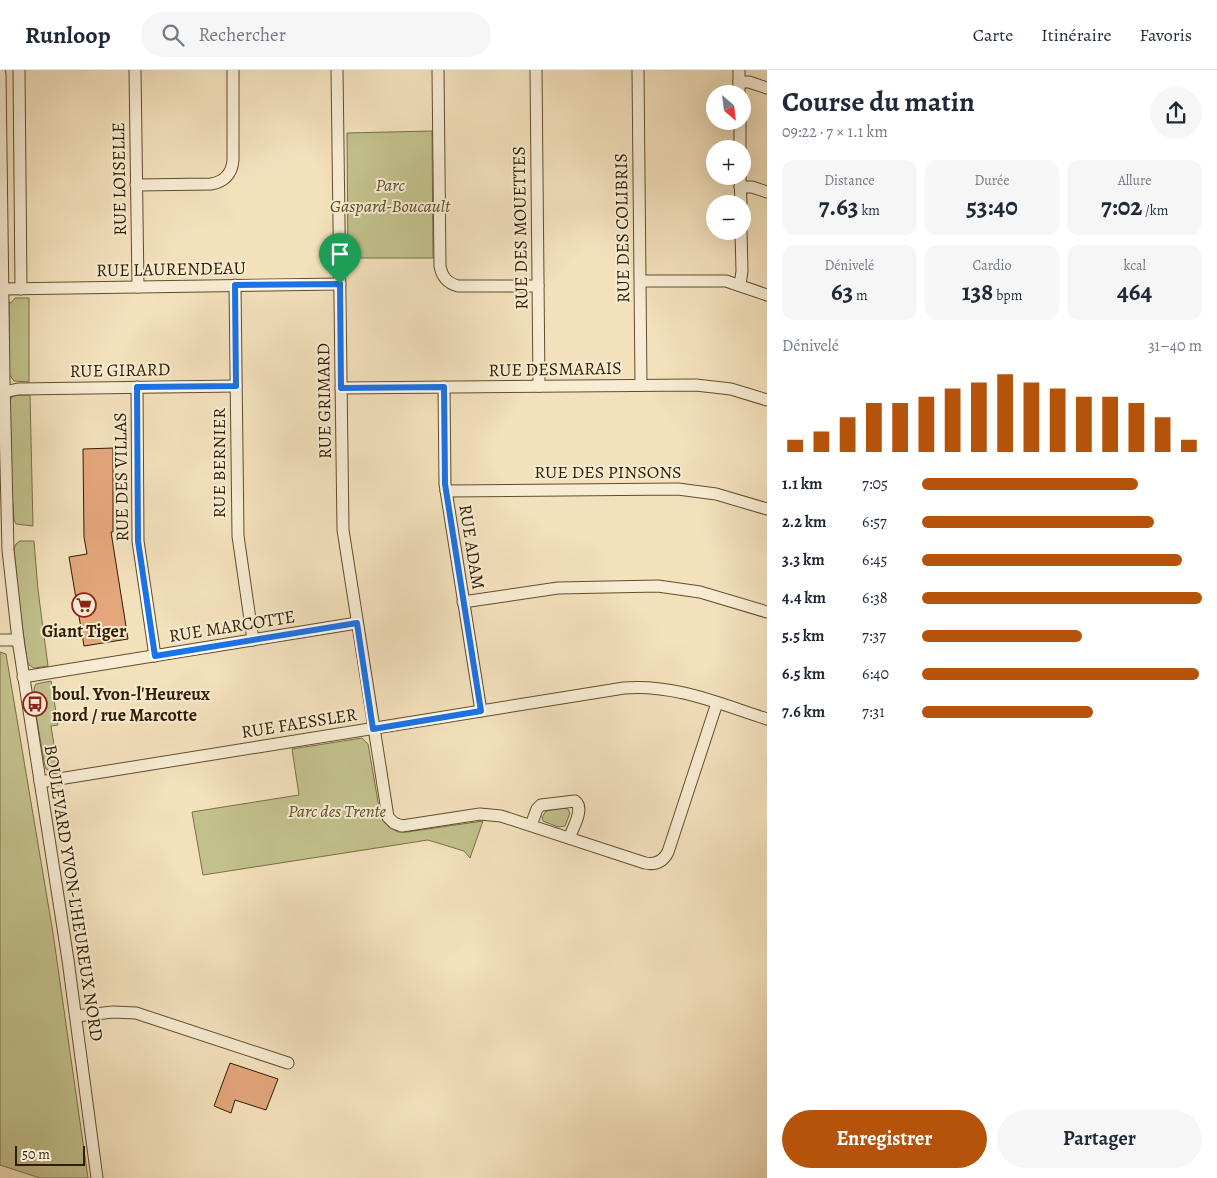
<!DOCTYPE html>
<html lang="fr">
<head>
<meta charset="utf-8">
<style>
	:root { --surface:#fff; --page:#f6f6f7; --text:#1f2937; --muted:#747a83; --line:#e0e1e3; --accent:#b45309 }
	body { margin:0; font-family:Alegreya,serif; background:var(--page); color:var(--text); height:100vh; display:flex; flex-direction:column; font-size:19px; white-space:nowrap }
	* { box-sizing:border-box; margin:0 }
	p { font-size:16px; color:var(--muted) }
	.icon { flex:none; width:28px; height:28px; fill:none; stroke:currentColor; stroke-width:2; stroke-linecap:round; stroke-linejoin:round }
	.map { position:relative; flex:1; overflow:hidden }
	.panel { display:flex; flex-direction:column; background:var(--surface); width:450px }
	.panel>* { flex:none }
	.needle { width:32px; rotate:152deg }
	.fabs { position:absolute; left:706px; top:15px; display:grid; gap:10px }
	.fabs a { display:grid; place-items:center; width:45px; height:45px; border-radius:50%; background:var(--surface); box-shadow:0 5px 20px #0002; font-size:25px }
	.scale { position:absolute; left:15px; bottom:12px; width:70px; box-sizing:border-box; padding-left:5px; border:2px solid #321c00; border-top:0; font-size:14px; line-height:18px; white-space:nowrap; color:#321c00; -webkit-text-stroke:4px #f7ecd3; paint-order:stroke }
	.pin { position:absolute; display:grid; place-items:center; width:42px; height:42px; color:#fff; margin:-51px -21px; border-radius:50% 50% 50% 0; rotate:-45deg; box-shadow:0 0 5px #0007 }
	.pin .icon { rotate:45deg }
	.round { display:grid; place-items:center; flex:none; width:52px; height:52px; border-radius:26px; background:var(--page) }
	.summary { display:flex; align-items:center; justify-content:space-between; height:85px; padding:0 15px }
	h1 { font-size:28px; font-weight:700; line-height:38px }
	.figures { display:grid; grid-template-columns:repeat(3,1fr); gap:8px; height:85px; padding:5px 15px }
	.figures div { display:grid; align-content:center; border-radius:12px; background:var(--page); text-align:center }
	.figures b { font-size:25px; font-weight:700 }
	.figures small { font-size:14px; font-weight:400 }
	.figures p { font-size:14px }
	.chart { height:140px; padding:10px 15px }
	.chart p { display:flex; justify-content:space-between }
	.chart svg { width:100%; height:90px; margin-top:5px; stroke:var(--accent); stroke-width:6 }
	.action { display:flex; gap:10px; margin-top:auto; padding:10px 15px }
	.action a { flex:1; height:58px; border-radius:30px; background:var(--accent); color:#fff; font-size:20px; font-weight:700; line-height:58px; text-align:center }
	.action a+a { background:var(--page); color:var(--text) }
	ul { padding:0 15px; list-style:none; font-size:16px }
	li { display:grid; grid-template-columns:80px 60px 1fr; align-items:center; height:38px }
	li i { height:12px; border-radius:6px; background:var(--accent) }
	header { display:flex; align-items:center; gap:30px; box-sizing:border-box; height:70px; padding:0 25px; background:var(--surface); border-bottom:1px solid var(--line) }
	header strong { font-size:24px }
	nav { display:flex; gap:28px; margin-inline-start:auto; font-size:18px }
	.search { width:350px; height:45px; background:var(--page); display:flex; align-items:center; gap:12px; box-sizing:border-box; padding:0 18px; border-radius:28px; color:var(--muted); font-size:19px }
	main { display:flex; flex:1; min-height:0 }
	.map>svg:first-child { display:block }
</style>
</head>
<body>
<header>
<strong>Runloop</strong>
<div class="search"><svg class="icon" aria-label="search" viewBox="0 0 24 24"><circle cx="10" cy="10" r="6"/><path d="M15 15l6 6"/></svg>Rechercher</div>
<nav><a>Carte</a><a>Itinéraire</a><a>Favoris</a></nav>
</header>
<main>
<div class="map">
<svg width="767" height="1108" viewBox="0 0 767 1108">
	<rect width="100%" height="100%" fill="#f3e1bc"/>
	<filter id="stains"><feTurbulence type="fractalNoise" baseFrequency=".004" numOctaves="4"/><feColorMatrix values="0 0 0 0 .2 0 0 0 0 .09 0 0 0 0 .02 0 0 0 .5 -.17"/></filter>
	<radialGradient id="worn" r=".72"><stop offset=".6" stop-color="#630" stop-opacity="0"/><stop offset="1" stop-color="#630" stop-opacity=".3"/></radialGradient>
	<g fill="#c2c18c" stroke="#7a6e46">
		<polygon points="432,61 433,188 348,188 347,63"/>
		<polygon points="15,228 29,228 29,312 14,311 9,304 9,232 11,233"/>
		<polygon points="16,325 30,325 33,456 16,454 14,450 13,433 11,433 10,333 11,328"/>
		<polygon points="20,471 34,471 38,520 48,596 34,598 29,595 27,591 20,539 14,479 16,474"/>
		<polygon points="0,582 6,584 53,863 88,1108 40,1108 0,1095"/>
		<polygon points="51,611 58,655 51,656 58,700 49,701 46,699 44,692 35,638 42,637 41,629 35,629 34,618 36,614"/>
		<polygon points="362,668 368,674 380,743 384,752 389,757 398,762 407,762 483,751 470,788 464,781 428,770 203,805 192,742 299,725 292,679"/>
		<polygon points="563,738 568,739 570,743 565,756 558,757 543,751 542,747 546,741"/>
	</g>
	<g fill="#e3a77b" stroke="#321c00">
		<polygon points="113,378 113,462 111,462 128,569 84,576 69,487 87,484 84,467 83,379"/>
		<polygon points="230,993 278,1009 266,1040 235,1030 231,1043 214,1036"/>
	</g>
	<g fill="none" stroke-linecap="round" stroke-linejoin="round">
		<g stroke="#624d2f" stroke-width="13">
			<g id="minor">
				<polyline points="19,0 21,219"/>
				<polyline points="135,0 138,217"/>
				<path d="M337 0 343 460 388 747 394 753 402 756 480 744 501 746 645 793C655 795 663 792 668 782L717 633"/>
				<path d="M438 0 440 196C442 207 447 213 458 216H538"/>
				<polyline points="536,0 539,316"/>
				<polyline points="638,0 641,315"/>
				<polyline points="739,0 739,24"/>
				<polyline points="0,4 4,311 8,480 18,570 68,890 97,1108"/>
				<polyline points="739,12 749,12 767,18"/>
				<polyline points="740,51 740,79"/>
				<polyline points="740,106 741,134"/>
				<path d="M136 115 211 114C224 112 232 104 233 90V0"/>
				<polyline points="740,117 752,117 767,122"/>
				<polyline points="641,211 726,211 767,225"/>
				<polyline points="235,215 238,466 253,570"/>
				<polyline points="740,215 742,201 741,161"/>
				<polyline points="3,219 340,214"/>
				<polyline points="137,317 138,471 155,586"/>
				<polyline points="444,317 445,414 481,641"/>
				<polyline points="341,318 696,315 731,319 767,330"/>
				<polyline points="0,323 18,319 236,316"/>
				<polyline points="446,421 678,419 716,424 767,439"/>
				<polyline points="463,532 558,518 658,516 700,522 767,542"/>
				<polyline points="0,570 18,570"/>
				<polyline points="23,607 357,553"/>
				<path d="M40 712 624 618C675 614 720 634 767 649"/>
				<path d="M531 755 537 739 541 735 575 731C585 738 573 758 569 768"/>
				<polyline points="76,946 113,942 136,943 288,993"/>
			</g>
		</g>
		<use href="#minor" stroke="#f7ecd3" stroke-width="11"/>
	</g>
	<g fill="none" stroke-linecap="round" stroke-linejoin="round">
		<g stroke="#fff" stroke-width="10">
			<polygon id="route" points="340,214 341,318 444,317 445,414 481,641 373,659 357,553 155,586 138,471 137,317 236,316 235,215"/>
		</g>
		<use href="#route" stroke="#1a73e8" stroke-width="6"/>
	</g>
	<defs>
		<g id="supermarket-ring" transform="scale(1.25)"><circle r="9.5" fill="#f7ecd3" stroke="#8f2418" stroke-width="1.5"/><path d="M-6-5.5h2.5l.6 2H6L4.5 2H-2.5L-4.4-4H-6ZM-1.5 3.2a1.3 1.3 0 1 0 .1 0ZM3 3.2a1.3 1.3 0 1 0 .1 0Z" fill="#8f2418"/></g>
		<g id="bus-ring" transform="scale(1.25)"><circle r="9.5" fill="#f7ecd3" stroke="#8f2418" stroke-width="1.5"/><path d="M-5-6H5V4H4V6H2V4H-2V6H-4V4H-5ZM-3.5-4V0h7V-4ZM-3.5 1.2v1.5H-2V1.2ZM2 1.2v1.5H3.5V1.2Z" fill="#8f2418"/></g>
	</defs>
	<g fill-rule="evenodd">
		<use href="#supermarket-ring" x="84" y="535"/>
		<use href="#bus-ring" x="35" y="634"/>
	</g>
	<g text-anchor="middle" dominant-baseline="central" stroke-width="4" stroke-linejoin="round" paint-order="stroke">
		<g font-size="18" fill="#321c00" stroke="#f7ecd3">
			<text transform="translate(119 109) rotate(-91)">RUE LOISELLE</text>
			<text transform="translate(520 158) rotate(-91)">RUE DES MOUETTES</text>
			<text transform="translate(622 158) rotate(-91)">RUE DES COLIBRIS</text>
			<text transform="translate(171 199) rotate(-1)">RUE LAURENDEAU</text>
			<text transform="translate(555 299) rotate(-1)">RUE DESMARAIS</text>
			<text transform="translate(120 300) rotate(-1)">RUE GIRARD</text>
			<text transform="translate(324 331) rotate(-91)">RUE GRIMARD</text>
			<text transform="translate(219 393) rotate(-90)">RUE BERNIER</text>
			<text x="608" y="402">RUE DES PINSONS</text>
			<text transform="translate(121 407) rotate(-91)">RUE DES VILLAS</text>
			<text transform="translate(472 477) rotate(81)">RUE ADAM</text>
			<text transform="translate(232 556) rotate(-9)">RUE MARCOTTE</text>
			<text transform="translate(299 653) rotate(-9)">RUE FAESSLER</text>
			<text transform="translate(74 823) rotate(81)">BOULEVARD YVON-L'HEUREUX NORD</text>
		</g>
		<g font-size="18" font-style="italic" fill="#5d4e2a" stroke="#f7ecd3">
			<text x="390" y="115">Parc<tspan x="390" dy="21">Gaspard-Boucault</tspan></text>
			<text x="337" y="741">Parc des Trente</text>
		</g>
		<g font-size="18" font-weight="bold" fill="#321c00" stroke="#f7ecd3">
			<text x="84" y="561">Giant Tiger</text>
			<text x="52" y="624" text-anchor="start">boul. Yvon-l'Heureux<tspan x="52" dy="21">nord / rue Marcotte</tspan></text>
		</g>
	</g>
	<rect width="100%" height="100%" filter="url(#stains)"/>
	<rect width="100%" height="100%" fill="url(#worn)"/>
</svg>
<div class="fabs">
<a><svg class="needle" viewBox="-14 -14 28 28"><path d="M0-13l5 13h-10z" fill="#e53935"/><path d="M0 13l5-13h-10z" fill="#747a83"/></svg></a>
<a>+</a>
<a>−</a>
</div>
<div class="scale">50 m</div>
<div class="pin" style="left:340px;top:214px;background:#1e9e55"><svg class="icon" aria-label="arrive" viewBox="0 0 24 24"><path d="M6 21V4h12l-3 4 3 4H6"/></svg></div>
</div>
<section class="panel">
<div class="summary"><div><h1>Course du matin</h1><p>09:22 · 7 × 1.1 km</p></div><a class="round"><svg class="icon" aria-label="share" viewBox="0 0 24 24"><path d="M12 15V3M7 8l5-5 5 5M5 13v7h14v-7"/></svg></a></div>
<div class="figures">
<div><p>Distance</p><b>7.63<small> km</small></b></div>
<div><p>Durée</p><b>53:40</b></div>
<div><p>Allure</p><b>7:02<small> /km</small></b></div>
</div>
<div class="figures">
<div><p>Dénivelé</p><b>63<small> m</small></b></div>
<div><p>Cardio</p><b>138<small> bpm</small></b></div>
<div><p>kcal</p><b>464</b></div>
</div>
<div class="chart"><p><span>Dénivelé</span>31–40 m</p>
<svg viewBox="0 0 160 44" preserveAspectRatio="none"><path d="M5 44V38M15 44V34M25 44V27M35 44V20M45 44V20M55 44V17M65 44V13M75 44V10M85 44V6M95 44V10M105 44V13M115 44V17M125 44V17M135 44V20M145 44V27M155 44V38"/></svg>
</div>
<ul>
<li><b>1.1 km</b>7:05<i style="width:77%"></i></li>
<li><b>2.2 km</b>6:57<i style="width:83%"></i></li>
<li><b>3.3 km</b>6:45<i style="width:93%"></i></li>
<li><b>4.4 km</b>6:38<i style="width:100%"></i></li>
<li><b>5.5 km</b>7:37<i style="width:57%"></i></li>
<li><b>6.5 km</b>6:40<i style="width:99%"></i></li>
<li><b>7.6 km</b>7:31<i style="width:61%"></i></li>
</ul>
<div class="action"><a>Enregistrer</a><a>Partager</a></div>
</section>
</main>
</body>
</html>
